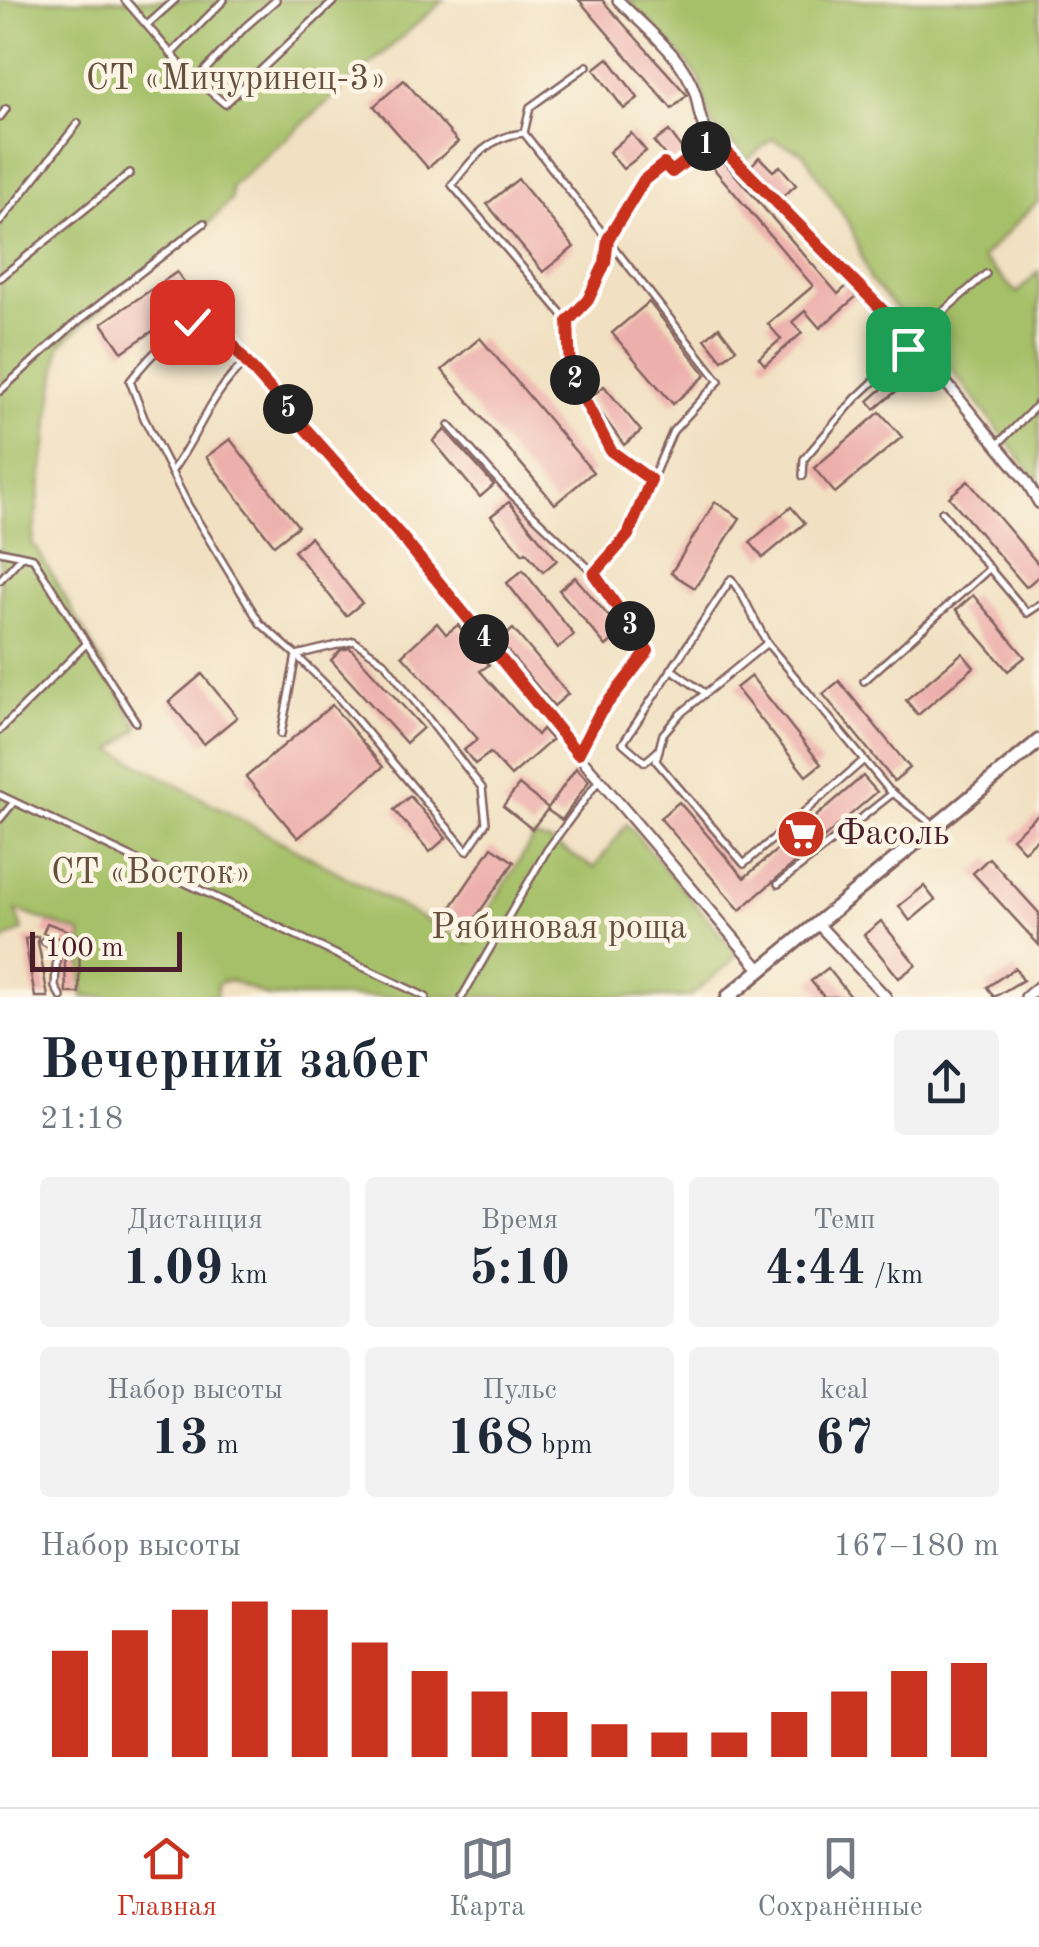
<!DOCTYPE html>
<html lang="ru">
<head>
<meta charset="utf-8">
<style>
	:root { --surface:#fff; --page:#f2f2f3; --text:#1f2937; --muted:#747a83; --line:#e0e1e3; --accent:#c8321e }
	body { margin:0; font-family:"Old Standard TT",serif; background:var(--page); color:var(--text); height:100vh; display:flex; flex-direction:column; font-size:38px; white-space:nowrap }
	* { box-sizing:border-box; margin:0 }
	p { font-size:32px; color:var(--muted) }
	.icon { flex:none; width:55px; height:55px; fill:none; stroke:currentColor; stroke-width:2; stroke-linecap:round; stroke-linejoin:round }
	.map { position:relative; height:997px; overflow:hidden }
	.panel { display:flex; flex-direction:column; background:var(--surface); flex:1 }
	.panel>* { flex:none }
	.scale { position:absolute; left:30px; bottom:25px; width:152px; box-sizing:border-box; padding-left:10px; border:5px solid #4a1f2b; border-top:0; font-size:28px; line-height:35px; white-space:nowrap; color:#4a1f2b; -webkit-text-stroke:8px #fcf5e5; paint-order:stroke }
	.pin { position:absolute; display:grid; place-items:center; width:85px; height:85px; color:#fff; margin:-42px; border-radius:20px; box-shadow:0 5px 15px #0006 }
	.km { position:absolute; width:50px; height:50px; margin:-25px; border-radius:50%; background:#222; color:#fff; font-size:28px; line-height:50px; text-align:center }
	.round { display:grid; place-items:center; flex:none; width:105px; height:105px; border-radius:10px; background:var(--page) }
	.summary { display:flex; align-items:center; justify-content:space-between; height:170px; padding:0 40px }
	h1 { font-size:55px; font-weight:700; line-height:75px }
	.stats { display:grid; grid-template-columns:repeat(3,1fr); gap:15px; height:170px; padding:10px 40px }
	.stats div { display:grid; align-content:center; border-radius:10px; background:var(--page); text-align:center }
	.stats b { font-size:50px; font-weight:700 }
	.stats small { font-size:28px; font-weight:400 }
	.stats p { font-size:28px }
	.chart { height:280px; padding:20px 40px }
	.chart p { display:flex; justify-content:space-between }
	.chart svg { width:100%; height:180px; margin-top:10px; stroke:var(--accent); stroke-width:6 }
	.tab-bar { display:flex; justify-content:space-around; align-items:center; height:140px; border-top:2px solid var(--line); background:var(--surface); font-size:28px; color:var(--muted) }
	.tab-bar a { display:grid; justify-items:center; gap:5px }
	.tab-bar .on { color:var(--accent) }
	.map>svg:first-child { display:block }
</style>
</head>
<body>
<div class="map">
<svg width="1039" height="997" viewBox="0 0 1039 997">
	<rect width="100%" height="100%" fill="#fcf5e5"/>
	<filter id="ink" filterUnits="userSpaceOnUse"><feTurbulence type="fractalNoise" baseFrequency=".01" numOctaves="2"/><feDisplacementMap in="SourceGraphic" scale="20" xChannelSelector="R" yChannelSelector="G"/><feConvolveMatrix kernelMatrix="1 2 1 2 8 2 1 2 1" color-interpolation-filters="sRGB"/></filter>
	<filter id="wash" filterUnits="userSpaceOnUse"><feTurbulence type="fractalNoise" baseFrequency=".0048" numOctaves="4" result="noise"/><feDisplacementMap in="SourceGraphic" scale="40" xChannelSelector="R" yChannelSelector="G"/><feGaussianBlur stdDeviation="2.25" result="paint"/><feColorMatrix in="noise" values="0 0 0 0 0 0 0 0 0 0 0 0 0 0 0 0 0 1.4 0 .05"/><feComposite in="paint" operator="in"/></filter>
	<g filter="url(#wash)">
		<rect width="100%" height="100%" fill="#f1e0c1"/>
		<g fill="#a5c067" stroke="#787049" stroke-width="2.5">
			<polygon points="0,0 444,0 232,186 231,200 209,223 129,284 60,345 32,545 36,547 139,728 113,750 468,943 534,837 551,842 594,868 627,824 737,953 729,964 689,997 269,997 230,980 218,983 216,997 83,997 81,933 16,910 23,930 0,942"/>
			<polygon points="627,0 1039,0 1039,200 982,258 1017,293 1039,271 1039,489 1032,474 948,364 870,280 851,227 803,153 772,139 748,159 711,125 699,78 676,49"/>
		</g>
		<g id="blocks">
			<g fill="#edafab">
				<polygon points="579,0 602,0 687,95 672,109"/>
				<polygon points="608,58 638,98 624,109 594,69"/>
				<polygon points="404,80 458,142 428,168 374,106"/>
				<polygon points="669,131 685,153 672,164 654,142"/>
				<polygon points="631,133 646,151 623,169 609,152"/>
				<polygon points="718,155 838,294 847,286 857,296 820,328 805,311 792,322 802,333 765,365 759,358 781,339 768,324 813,286 709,163"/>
				<polygon points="759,157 773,171 780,166 796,185 782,197 751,166"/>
				<polygon points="518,179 574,247 543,272 487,204"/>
				<polygon points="177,272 197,301 122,352 102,323"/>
				<polygon points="649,302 706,375 673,404 612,333"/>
				<polygon points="719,327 736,349 722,360 705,339"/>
				<polygon points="480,338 593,472 555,504 442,370"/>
				<polygon points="915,360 928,376 918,385 912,378 875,409 868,401"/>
				<polygon points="604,386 641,431 624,445 590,398"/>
				<polygon points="880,412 902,437 835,493 814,468"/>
				<polygon points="445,430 494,485 480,497 433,441"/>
				<polygon points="230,439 298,526 274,545 206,457"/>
				<polygon points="968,481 1039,565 1039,576 1026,587 949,497"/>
				<polygon points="509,502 557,560 543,572 526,552 523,554 491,516"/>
				<polygon points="715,502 740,518 695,588 671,573"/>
				<polygon points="791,507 805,523 763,558 750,542"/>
				<polygon points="310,537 362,603 346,616 294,551"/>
				<polygon points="523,570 574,635 558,648 507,583"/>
				<polygon points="575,577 622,632 606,646 559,590"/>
				<polygon points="973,595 1025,657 1008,671 956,610"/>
				<polygon points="437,623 446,634 458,625 489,665 480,671 537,735 542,729 552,740 511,776 490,753 475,764 464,750 478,739 402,655"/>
				<polygon points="513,629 568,694 554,706 499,641"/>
				<polygon points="350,648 423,728 406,743 331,660 341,650"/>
				<polygon points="962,653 974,667 918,715 906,700"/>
				<polygon points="202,674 237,717 204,744 169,702"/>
				<polygon points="751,676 821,764 806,776 736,688"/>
				<polygon points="839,681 910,768 894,781 823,694"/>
				<polygon points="332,705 383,767 298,838 246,777"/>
				<polygon points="576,768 589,781 562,820 547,810 532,829 503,806 519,785 548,808"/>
				<polygon points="863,776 877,792 740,910 660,818 679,802 744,878"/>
				<polygon points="410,796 446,838 430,852 394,810"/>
				<polygon points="1039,814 1039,838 1024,851 1012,838"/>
				<polygon points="492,847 514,862 469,927 447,913"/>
				<polygon points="989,858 1039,913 1039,945 973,873"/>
				<polygon points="924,886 935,900 910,921 899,906"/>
				<polygon points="881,921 916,965 899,978 864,935"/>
				<polygon points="47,923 80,935 79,993 66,993 64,940 43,933"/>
				<polygon points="38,936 38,942 48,997 35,997 25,939"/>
				<polygon points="828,968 851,997 824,997 811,981"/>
				<polygon points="1015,968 1023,980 994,997 987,987"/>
			</g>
		</g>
	</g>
	<g filter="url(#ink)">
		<use href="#blocks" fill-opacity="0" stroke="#846360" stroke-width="2.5"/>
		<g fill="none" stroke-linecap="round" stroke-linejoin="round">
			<g stroke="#846360" stroke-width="10">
				<g id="service">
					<polyline points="125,0 187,72 225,104 335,0"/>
					<polyline points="147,25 175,0"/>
					<polyline points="171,54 224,0"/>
					<polyline points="197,79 245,27 276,0"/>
					<polyline points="0,117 6,109"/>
					<polyline points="524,133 530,107 587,66"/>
					<polyline points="0,222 78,123"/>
					<polyline points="0,278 130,173"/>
					<polyline points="568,321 589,300 605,263 609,239 644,180 664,164 672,172 714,139"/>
					<polyline points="0,391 72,326 204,223"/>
					<polyline points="449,425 506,489 595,574 647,651 599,714 578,754"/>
					<polyline points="997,445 1039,403"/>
					<path d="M171 472C201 432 207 398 245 362"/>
					<polyline points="803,476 804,459 855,399 908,349 921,331 986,274"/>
					<polyline points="942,512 1027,613 1039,605"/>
					<polyline points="0,551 33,558 136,722"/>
					<path d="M595 574 628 535 673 431 719 381 524 133C489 136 472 159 452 185L568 321 570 372 611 451 651 480"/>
					<polyline points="0,580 22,556"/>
					<path d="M296 655 336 695 467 851 486 823 482 788 384 662 354 641 296 655 260 623 188 505 144 418 130 381C152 353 177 326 212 318L245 362 401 537 585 763"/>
					<polyline points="671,669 705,693"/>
					<polyline points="864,681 990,568"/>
					<polyline points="0,730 86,644"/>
					<polyline points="281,734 296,655"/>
					<polyline points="659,750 645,762 623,743 731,579 741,593 767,643"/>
					<polyline points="864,760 744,864 656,761 663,734 680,714 767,643 889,790 932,824"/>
					<polyline points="0,795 426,997"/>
					<polyline points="0,819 14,802"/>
					<polyline points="778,884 893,793"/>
					<polyline points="44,941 57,949 55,987 61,997"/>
					<polyline points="462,997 547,850 599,780"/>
				</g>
			</g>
			<g stroke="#846360" stroke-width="14">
				<g id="minor">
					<path d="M618 0C643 26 684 57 695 93 700 109 697 114 706 131L912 341 1026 481 1039 503"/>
					<polyline points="585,763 761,970"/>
					<polyline points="817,923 886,997"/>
					<polyline points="1026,997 1039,986"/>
				</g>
			</g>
			<g stroke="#846360" stroke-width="18">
				<polyline id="secondary" points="728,997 1039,741"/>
			</g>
			<use href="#service" stroke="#fff" stroke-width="5"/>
			<use href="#minor" stroke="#fff" stroke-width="9"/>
			<use href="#secondary" stroke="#fff" stroke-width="12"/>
		</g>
	</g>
	<g fill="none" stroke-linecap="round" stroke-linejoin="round" filter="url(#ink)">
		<g stroke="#fff" stroke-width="20">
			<polyline id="route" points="192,322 212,318 246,362 402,537 578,754 599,714 648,651 594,574 628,535 651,480 611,451 570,372 568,321 588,300 605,263 608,239 644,180 664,164 672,172 714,139 912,340 908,349"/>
		</g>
		<use href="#route" stroke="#c8321e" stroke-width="12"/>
	</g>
	<defs>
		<g id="supermarket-disc" transform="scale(2.5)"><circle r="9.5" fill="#c8321e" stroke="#fcf5e5"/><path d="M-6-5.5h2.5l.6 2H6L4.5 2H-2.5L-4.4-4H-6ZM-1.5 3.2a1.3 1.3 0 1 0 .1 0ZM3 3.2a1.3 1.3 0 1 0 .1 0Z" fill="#fff"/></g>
	</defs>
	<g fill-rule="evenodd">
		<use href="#supermarket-disc" x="801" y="834"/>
	</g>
	<g text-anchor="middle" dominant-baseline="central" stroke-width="9" stroke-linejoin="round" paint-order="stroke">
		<g font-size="35" fill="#654f3d" stroke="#fcf5e5">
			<text x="236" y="79">СТ «Мичуринец-3»</text>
			<text x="151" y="873">СТ «Восток»</text>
			<text x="559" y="928">Рябиновая роща</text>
		</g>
		<g font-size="35" fill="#4a1f2b" stroke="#fcf5e5" text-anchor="start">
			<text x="836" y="834">Фасоль</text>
		</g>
	</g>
</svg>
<div class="scale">100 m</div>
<div class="pin" style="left:908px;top:349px;background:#1e9e55"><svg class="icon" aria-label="arrive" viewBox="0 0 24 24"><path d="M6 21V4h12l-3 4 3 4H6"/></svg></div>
<div class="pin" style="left:192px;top:322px;background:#d93025"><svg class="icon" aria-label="check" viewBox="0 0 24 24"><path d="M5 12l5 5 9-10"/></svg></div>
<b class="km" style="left:706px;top:146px">1</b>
<b class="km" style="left:575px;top:380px">2</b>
<b class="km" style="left:630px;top:626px">3</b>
<b class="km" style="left:484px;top:639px">4</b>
<b class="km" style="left:288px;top:409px">5</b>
</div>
<section class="panel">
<div class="summary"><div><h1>Вечерний забег</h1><p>21:18</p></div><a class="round"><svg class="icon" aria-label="share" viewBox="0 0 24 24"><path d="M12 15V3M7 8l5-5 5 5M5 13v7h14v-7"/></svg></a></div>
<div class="stats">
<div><p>Дистанция</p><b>1.09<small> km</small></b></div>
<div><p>Время</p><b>5:10</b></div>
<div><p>Темп</p><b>4:44<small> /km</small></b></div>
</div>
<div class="stats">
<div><p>Набор высоты</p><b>13<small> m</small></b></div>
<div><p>Пульс</p><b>168<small> bpm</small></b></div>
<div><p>kcal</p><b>67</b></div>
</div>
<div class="chart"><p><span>Набор высоты</span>167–180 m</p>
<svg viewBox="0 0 160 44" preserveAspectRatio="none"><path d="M5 44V18M15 44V13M25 44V8M35 44V6M45 44V8M55 44V16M65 44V23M75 44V28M85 44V33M95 44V36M105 44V38M115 44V38M125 44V33M135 44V28M145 44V23M155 44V21"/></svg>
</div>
</section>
<nav class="tab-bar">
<a class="on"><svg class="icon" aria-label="home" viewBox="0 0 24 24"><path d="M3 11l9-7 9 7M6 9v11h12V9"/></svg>Главная</a>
<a><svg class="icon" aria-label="map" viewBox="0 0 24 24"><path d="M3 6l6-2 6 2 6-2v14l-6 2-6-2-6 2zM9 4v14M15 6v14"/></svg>Карта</a>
<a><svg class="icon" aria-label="saved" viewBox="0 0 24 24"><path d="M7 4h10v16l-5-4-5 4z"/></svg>Сохранённые</a>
</nav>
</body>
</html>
